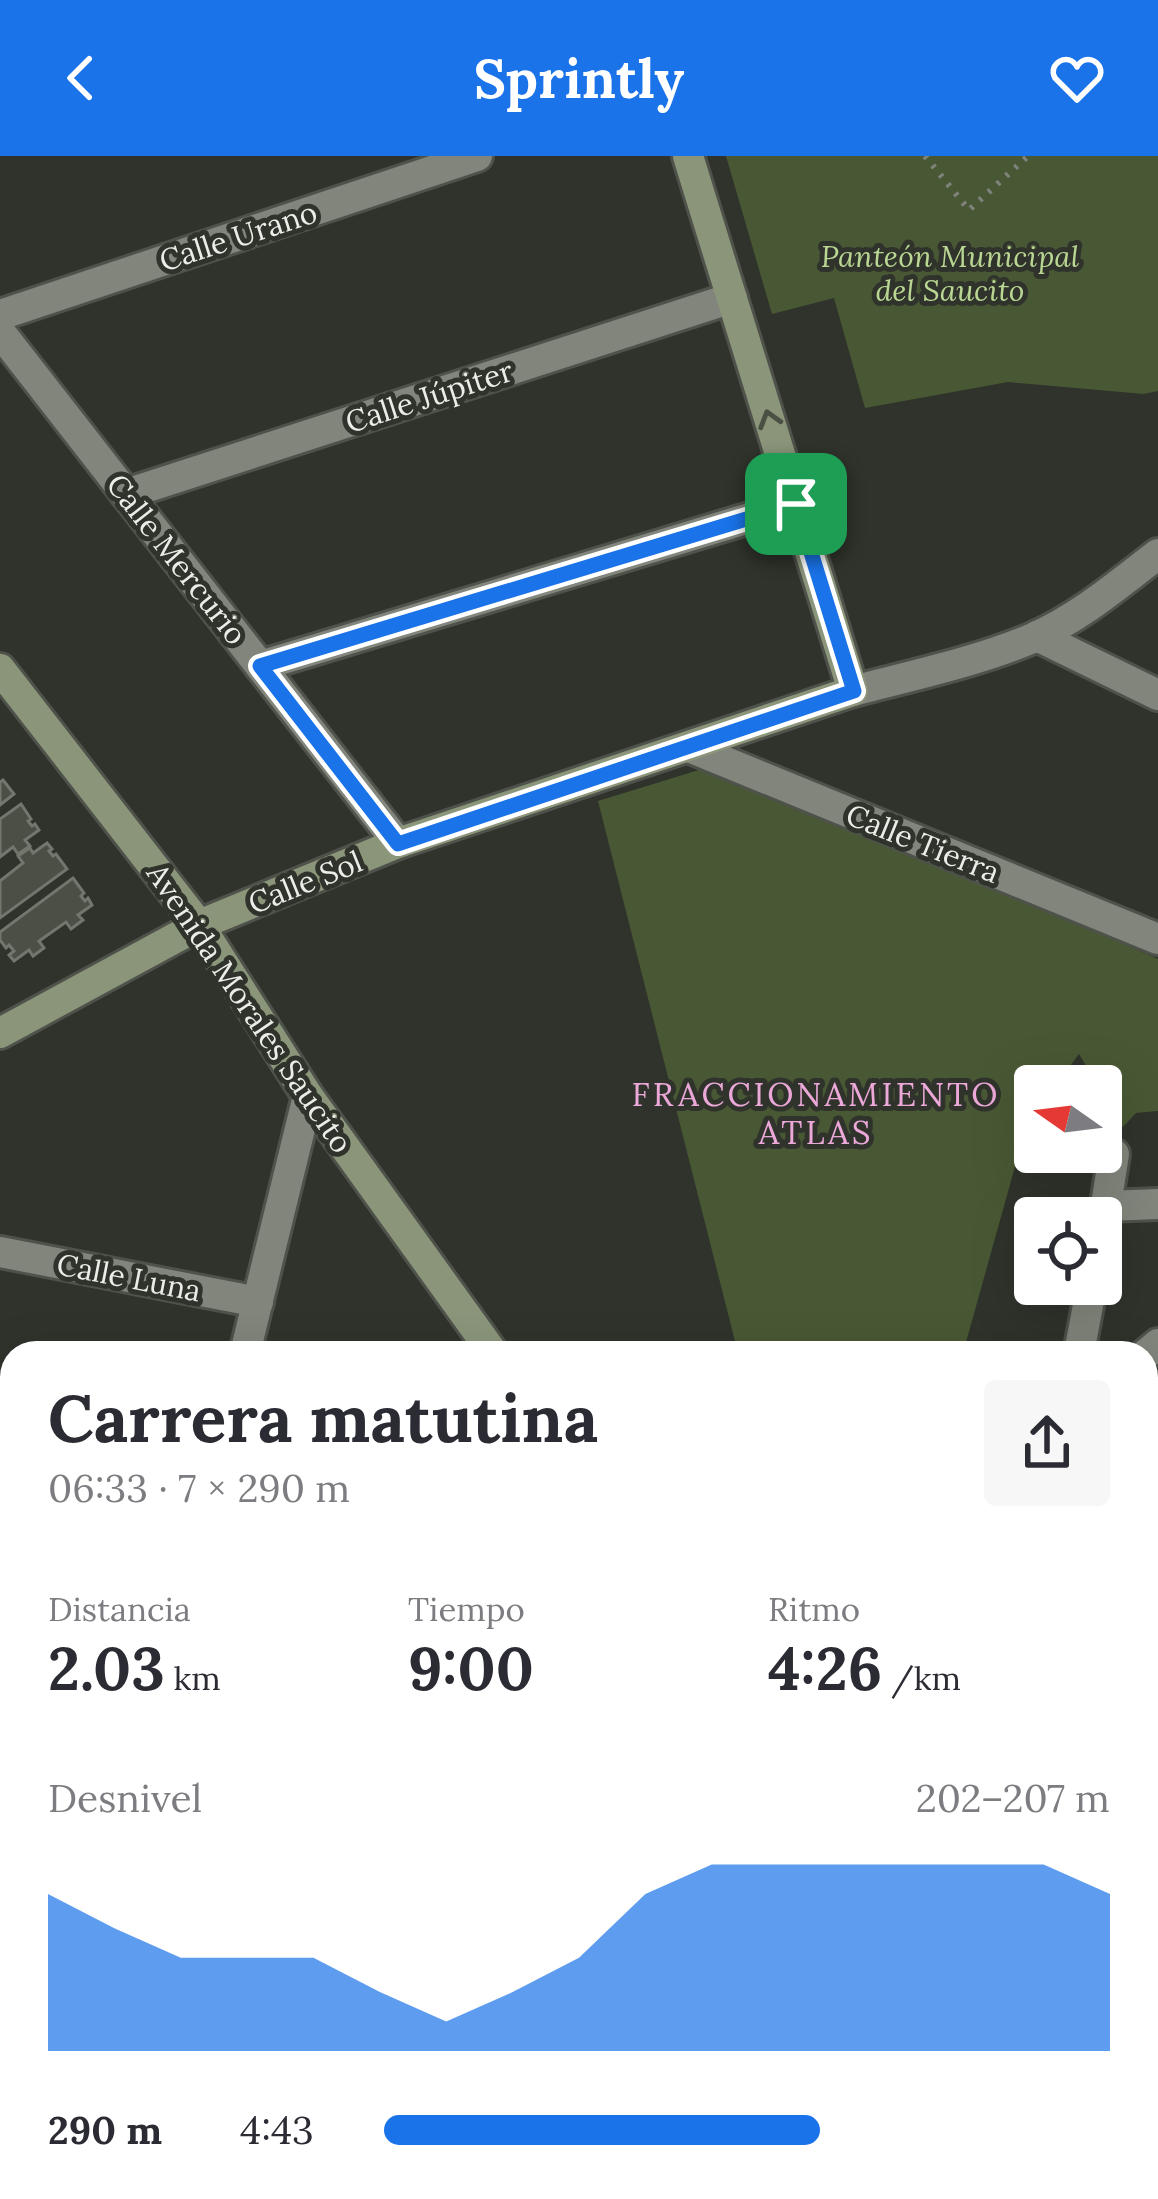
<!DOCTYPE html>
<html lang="es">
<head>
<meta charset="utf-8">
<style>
	:root { --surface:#fff; --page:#f7f7f7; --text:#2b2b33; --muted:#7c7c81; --accent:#1a73e8 }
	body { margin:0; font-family:Lora,serif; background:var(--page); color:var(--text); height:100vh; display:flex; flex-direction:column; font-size:45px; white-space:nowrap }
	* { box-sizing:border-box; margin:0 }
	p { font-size:39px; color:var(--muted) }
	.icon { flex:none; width:66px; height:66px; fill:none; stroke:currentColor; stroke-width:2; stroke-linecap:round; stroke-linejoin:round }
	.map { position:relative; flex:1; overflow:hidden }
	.sheet { position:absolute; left:0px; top:1185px; width:1158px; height:858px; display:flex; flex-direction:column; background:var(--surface); border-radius:36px 36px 0 0; box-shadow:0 12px 48px #0002 }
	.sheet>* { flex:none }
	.needle { width:78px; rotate:284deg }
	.controls { position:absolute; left:1014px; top:909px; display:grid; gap:24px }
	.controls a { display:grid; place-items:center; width:108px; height:108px; border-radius:12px; background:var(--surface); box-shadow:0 12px 48px #0002; font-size:60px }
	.pin { position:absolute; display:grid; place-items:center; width:102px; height:102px; color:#fff; margin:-51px; border-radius:24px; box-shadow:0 6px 18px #0006 }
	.round { display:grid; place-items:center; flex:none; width:126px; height:126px; border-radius:12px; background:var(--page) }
	.head { display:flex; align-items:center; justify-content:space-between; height:204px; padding:0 48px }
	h1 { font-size:66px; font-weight:700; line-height:90px }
	.metrics { display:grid; grid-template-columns:repeat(3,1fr); gap:18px; height:204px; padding:12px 48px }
	.metrics div { display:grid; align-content:center }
	.metrics b { font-size:60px; font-weight:700 }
	.metrics small { font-size:33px; font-weight:400 }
	.metrics p { font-size:33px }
	.chart { height:336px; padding:24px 48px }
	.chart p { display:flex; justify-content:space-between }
	.chart svg { width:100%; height:216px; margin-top:12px; fill:var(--accent); opacity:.7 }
	ul { padding:0 48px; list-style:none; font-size:39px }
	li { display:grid; grid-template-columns:192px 144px 1fr; align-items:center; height:90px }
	li i { height:30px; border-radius:15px; background:var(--accent) }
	header { display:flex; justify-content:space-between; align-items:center; height:156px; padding:0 48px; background:var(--accent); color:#fff; font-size:54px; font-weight:700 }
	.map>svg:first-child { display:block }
</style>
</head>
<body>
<header><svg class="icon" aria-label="back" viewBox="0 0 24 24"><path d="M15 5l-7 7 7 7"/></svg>Sprintly<svg class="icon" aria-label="heart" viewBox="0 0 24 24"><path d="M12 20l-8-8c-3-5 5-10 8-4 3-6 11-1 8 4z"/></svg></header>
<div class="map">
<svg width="1158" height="2043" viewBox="0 0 1158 2043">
	<rect width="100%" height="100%" fill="#2f332b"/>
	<g fill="#495834">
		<polygon points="726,0 1158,0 1158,235 1144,238 1008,226 865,252 834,142 772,158"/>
		<polygon points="712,610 1158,803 1158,955 1136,957 1123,971 1101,934 1101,930 1098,930 1079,898 1055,930 1035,930 1035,958 1026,971 963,1197 738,1197 598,645"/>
		<polygon points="1158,1345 1158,1955 1146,1939 1146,1355"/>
	</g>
	<g fill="#4b4f46" stroke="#72766c" stroke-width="3">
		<polygon points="3,624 14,638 0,649 0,626"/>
		<polygon points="21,648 31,663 28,665 32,670 35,668 39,674 25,684 30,690 18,698 13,691 0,701 0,663"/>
		<polygon points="47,687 52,693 49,695 53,700 56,698 67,713 0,762 0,725 23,707 18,700 30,692 33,697"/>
		<polygon points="73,722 84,737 81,740 85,745 88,742 92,749 78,759 83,764 71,773 66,766 39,785 44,792 33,800 29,794 14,805 9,799 14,795 9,789 6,792 0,784 0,776"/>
	</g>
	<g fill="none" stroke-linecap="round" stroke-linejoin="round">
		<g stroke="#4e524a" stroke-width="24">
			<polyline id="lane" points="1146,1582 1158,1602"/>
		</g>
		<g stroke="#4e524a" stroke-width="36">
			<g id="street">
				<polyline points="0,159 477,0"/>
				<polyline points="0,176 398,687"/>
				<polyline points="126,338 732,142"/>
				<polyline points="1037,480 1158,539"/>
				<polyline points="260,510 796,348"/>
				<path d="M853 535C913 519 976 506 1033 482 1079 462 1119 428 1158 398"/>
				<polyline points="689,591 1158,783"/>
				<polyline points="1107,1050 1158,1048"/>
				<polyline points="1101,1081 1114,998"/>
				<polyline points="0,1096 258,1146"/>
				<polyline points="245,1197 308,940"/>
				<polyline points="1079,1197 1092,1128"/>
				<polyline points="1146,1198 1158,1188"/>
				<polyline points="0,1411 12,1413"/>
				<polyline points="0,1736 12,1738"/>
				<polyline points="35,2043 38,2031"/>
				<polyline points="733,2043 736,2031"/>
			</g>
		</g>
		<g stroke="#4e524a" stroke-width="36">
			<g id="secondary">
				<polyline points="0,513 199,769 308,940 493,1197"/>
				<polyline points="0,877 199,769 398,687 853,535 688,0"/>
				<polyline points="1075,2031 1084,2043"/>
				<polyline points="1132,2031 1141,2043"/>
			</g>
		</g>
		<polyline stroke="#80837c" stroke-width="6" stroke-dasharray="3 9" stroke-linecap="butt" points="925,0 969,54 1028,0"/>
		<use href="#lane" stroke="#81857b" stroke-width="18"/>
		<use href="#street" stroke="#81857b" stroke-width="30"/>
		<use href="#secondary" stroke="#8a957a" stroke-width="30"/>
	</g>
	<defs><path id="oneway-chevron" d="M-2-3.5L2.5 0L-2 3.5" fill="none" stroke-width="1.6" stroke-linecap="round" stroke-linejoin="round" transform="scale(3)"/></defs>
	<use stroke="#4a5043" href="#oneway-chevron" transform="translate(769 263) rotate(-107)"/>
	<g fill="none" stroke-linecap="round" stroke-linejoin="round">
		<g stroke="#fff" stroke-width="24">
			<polygon id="route" points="796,348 854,535 398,688 260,510"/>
		</g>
		<use href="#route" stroke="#1a73e8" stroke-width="15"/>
	</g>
	<g text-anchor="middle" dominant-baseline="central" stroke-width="10" stroke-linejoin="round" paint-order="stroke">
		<g font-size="30" fill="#ebeee8" stroke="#2f332b">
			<text transform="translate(238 80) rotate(-18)">Calle Urano</text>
			<text transform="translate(429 240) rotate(-18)">Calle Júpiter</text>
			<text transform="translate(177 403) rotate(52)">Calle Mercurio</text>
			<text transform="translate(923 687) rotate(22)">Calle Tierra</text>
			<text transform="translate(305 726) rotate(-22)">Calle Sol</text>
			<text transform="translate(250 852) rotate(56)">Avenida Morales Saucito</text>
			<text transform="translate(129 1121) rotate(11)">Calle Luna</text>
		</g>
		<g font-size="30" font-style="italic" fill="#b9d692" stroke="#2f332b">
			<text x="950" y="100">Panteón Municipal<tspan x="950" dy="34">del Saucito</tspan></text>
		</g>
		<g font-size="33" letter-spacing="3" fill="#eba8d8" stroke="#2f332b">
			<text x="816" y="938">FRACCIONAMIENTO<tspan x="816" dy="38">ATLAS</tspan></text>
		</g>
	</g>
</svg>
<div class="controls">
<a><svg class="needle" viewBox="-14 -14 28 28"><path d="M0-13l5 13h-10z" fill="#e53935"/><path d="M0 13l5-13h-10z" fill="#7c7c81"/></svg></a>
<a><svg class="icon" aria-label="locate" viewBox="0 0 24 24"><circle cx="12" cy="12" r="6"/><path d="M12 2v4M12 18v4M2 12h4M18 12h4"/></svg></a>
</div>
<div class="pin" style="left:796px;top:348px;background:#1e9e55"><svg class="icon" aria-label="arrive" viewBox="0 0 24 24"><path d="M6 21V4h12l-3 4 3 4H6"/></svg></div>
<section class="sheet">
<div class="head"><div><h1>Carrera matutina</h1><p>06:33 · 7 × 290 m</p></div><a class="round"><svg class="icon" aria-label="share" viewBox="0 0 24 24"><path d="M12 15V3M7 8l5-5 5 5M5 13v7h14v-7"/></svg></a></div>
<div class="metrics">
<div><p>Distancia</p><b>2.03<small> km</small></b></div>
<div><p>Tiempo</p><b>9:00</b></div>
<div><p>Ritmo</p><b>4:26<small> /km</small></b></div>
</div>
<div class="chart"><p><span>Desnivel</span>202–207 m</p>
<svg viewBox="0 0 160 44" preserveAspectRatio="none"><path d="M0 44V12L10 19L20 25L30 25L40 25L50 32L60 38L70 32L80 25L90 12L100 6L110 6L120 6L130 6L140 6L150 6L160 12V44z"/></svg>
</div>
<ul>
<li><b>290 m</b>4:43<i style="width:60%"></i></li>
</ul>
</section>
</div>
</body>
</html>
